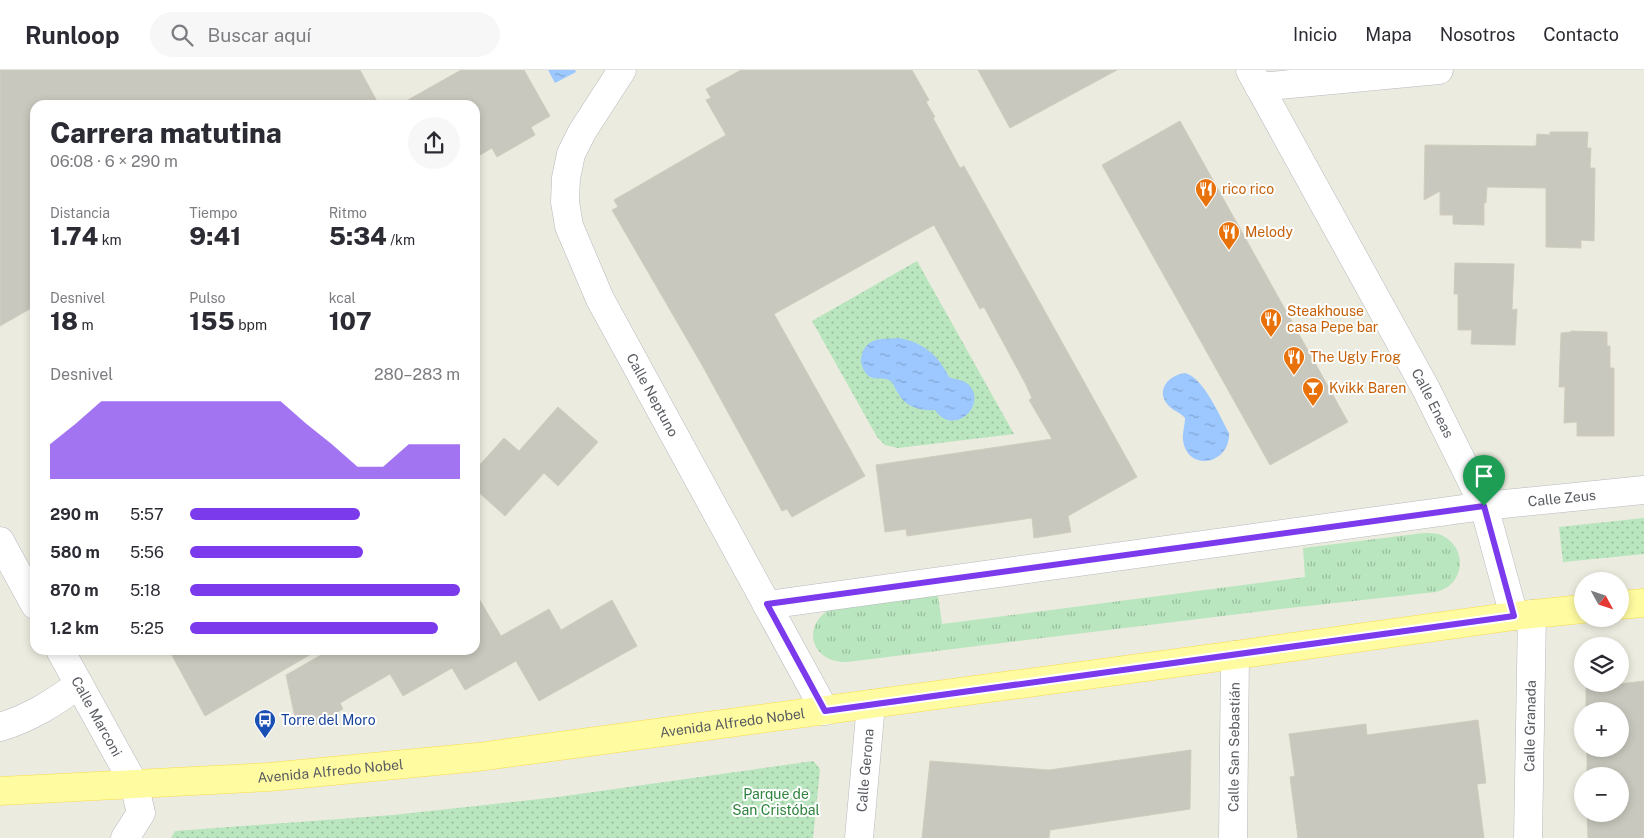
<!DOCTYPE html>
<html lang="es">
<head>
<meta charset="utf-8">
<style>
	:root { --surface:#fff; --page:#f7f7f7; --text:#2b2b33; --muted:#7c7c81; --line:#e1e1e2; --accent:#7c3aed }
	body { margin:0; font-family:"Public Sans",sans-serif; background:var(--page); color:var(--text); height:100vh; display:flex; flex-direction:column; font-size:19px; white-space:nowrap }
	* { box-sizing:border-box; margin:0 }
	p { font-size:16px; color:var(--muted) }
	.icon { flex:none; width:28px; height:28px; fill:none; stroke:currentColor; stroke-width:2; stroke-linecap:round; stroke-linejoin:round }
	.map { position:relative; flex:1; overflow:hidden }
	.side { position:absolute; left:30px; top:30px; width:450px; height:555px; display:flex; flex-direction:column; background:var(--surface); border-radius:15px; box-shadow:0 2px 8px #0003 }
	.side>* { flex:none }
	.needle { width:32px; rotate:130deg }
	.controls { position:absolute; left:1574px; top:502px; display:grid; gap:10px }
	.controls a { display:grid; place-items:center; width:55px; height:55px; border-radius:50%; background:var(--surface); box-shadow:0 2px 8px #0003; font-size:25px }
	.pin { position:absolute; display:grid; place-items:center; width:42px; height:42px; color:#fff; margin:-51px -21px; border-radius:50% 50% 50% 0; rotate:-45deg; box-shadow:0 0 5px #0007 }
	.pin .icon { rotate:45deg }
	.round { display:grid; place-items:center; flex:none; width:52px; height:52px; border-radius:26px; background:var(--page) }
	.summary { display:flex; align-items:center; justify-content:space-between; height:85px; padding:0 20px }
	h1 { font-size:28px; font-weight:800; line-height:38px }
	.stats { display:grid; grid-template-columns:repeat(3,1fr); gap:8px; height:85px; padding:5px 20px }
	.stats div { display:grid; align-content:center }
	.stats b { font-size:25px; font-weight:800 }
	.stats small { font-size:14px; font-weight:400 }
	.stats p { font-size:14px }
	.chart { height:140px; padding:10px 20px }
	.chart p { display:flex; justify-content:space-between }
	.chart svg { width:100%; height:90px; margin-top:5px; fill:var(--accent); opacity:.7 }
	ul { padding:0 20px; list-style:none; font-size:16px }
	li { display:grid; grid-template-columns:80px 60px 1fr; align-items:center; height:38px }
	li i { height:12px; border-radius:6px; background:var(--accent) }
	header { display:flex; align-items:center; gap:30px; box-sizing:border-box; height:70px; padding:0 25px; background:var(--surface); border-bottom:1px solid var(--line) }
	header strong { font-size:24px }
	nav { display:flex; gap:28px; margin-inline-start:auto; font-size:18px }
	.search { width:350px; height:45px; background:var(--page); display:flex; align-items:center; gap:12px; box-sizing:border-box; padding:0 18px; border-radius:28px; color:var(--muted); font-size:19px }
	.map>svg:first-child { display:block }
</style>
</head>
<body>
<header>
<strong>Runloop</strong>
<div class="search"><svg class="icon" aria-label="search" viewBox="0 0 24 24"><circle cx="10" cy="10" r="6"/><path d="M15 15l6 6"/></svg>Buscar aquí</div>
<nav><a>Inicio</a><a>Mapa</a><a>Nosotros</a><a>Contacto</a></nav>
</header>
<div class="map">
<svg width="1644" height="768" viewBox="0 0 1644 768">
	<defs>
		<pattern id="grass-tufts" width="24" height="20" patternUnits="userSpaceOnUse" patternTransform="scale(1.25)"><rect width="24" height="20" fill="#b9e6be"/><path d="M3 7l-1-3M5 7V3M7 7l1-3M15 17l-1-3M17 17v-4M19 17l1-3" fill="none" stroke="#99bd9e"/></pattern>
		<pattern id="park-dots" width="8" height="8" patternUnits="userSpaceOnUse" patternTransform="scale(1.25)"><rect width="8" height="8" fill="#b9e6be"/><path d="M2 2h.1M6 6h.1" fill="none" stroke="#99bd9e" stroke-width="1.8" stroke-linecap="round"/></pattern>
		<pattern id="water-ripples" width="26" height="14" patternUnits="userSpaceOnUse" patternTransform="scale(1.25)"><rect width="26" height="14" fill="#9cc8ff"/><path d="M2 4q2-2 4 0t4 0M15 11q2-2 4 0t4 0" fill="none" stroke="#82a5d2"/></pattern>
	</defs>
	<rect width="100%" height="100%" fill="#ecebdf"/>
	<path fill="url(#grass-tufts)" d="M1424 463C1431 463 1438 463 1443 466 1462 475 1466 501 1450 515 1446 519 1441 520 1436 522L1280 539 847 592C811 593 800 555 832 538L938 525 942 554 1305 507 1303 478Z"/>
	<g fill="url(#park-dots)">
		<polygon points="917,191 1014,364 898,378 885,375 877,367 812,251"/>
		<polygon points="1644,448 1644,484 1563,492 1559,457"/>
		<polygon points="813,691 817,695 820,700 813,768 171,768 175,761 393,745 558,727"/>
	</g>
	<g fill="url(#water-ripples)">
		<polygon points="548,0 575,0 576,2 555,13"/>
		<path d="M899 268C924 273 938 285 949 307 955 310 962 309 968 314 989 334 954 368 935 340 920 341 905 337 898 323 895 319 894 313 889 310 883 307 876 310 870 307 856 297 859 275 876 270 883 268 891 269 899 268Z"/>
		<path d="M1185 303C1204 308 1219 345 1229 363 1230 394 1191 401 1184 375 1181 365 1185 357 1185 348 1180 342 1173 341 1168 335 1155 320 1169 305 1185 303Z"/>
	</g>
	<g fill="#c9c8be" stroke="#d1cdbd">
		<polygon points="0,0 360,0 379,35 35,35 35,236 0,256"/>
		<polygon points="461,0 524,0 550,46 531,57 535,65 497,87 492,78 475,88 475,35 399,35"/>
		<polygon points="741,0 912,0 929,30 926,32 935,47 933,48 960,98 964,96 1137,407 1068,446 1071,462 1034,468 1032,448 907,466 906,459 885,462 876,395 1052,369 1029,330 1032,328 1025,313 984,237 980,239 934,155 774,244 865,406 792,447 787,439 782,441 702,295 612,140 618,137 614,130 726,65 706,30 711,28 706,19"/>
		<polygon points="978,0 1117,0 1010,58"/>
		<polygon points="1180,51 1348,352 1270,395 1102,95"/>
		<polygon points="1550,62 1588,62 1587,78 1591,78 1590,98 1595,98 1594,171 1581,170 1581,178 1546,177 1546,118 1487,117 1486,133 1484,133 1484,155 1453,154 1453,145 1440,145 1440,121 1424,130 1425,75 1536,76 1537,64 1550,65"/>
		<polygon points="1455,193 1514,194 1512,240 1517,239 1515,275 1471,274 1472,260 1458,260 1458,224 1454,224"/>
		<polygon points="1571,261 1607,262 1607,276 1610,276 1610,298 1614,298 1614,366 1577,366 1577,352 1564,353 1565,317 1559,317 1561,263 1571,262"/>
		<polygon points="558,337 598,372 558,416 544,403 505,446 475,419 475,400 504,368 519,381"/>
		<polygon points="475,522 501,566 549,539 561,560 612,530 637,576 539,631 516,591 465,620 452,598 403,626 390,604 340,633 343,639 317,654 297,657 286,605 330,580 475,580"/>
		<polygon points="169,580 318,580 205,646"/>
		<polygon points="1644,611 1644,768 1588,768 1587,744 1620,744 1620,706 1587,706 1587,679 1620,679 1620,641 1586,641 1586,618"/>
		<polygon points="1478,650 1486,713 1477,714 1484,768 1298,768 1290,707 1295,706 1289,664 1366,654 1367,665"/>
		<polygon points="1191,680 1190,739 1050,760 1049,768 922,768 930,691 1049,700"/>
	</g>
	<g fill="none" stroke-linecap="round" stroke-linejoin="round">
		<g stroke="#b7b9bf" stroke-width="29">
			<g id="minor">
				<path id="s1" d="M622 0 582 62 571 84 566 108 565 132 569 156 600 229 825 641"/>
				<path id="s2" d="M1250 0 1426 319 1484 436 1514 546"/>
				<polyline points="1259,17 1439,0"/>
				<polyline points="0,471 35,535"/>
				<path id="s3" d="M767 535 1484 436 1644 420"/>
				<path id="s4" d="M60 580 134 714 141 743 125 768"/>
				<path d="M0 657C30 648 54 633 79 614"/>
				<path id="s5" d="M859 768 871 634"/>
				<path id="s6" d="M1233 768 1235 585"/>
				<path id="s7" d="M1528 768 1532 544"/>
			</g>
		</g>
		<g stroke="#f9dd4b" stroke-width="29">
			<g id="major">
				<polyline points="1620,535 1644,533"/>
				<path id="s8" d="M0 721 269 707 478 687 1235 585 1514 546 1582 539"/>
			</g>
		</g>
		<use href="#minor" stroke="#fff" stroke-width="28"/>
		<use href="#major" stroke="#fffba1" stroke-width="28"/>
	</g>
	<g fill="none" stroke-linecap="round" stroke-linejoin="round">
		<g stroke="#fff" stroke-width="10">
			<polygon id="route" points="1484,436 1514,546 825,641 767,534"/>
		</g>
		<use href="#route" stroke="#7c3aed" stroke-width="6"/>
	</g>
	<defs>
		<g id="restaurant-pin" transform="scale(1.125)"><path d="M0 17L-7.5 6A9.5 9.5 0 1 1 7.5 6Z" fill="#e8710a" stroke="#fff"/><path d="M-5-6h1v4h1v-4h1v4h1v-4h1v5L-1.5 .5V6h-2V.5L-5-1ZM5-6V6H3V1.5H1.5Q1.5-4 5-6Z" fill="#fff"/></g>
		<g id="bar-pin" transform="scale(1.125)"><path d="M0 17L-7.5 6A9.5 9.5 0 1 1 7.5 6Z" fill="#e8710a" stroke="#fff"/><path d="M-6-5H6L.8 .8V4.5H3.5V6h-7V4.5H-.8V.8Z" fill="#fff"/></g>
		<g id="bus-pin" transform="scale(1.125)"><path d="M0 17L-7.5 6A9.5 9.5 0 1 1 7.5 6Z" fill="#1a4fb4" stroke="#fff"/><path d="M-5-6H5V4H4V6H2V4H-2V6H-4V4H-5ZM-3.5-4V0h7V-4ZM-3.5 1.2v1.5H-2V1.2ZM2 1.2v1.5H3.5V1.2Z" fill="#fff"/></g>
	</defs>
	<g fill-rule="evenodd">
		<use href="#restaurant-pin" x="1206" y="119"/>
		<use href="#restaurant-pin" x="1229" y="162"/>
		<use href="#restaurant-pin" x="1271" y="249"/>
		<use href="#restaurant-pin" x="1294" y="287"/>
		<use href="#bar-pin" x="1313" y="318"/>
		<use href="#bus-pin" x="265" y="650"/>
	</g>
	<g text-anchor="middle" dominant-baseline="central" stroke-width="4" stroke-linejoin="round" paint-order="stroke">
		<g font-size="14" fill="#c56008" stroke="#fff" text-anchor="start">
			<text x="1222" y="119">rico rico</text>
			<text x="1245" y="162">Melody</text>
			<text x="1287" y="241">Steakhouse<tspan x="1287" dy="16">casa Pepe bar</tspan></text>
			<text x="1310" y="287">The Ugly Frog</text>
			<text x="1329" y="318">Kvikk Baren</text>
		</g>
		<g font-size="14" fill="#585b61" stroke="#fff">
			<text stroke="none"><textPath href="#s1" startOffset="360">Calle Neptuno</textPath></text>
			<text stroke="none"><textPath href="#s2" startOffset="380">Calle Eneas</textPath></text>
			<text stroke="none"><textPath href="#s3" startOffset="802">Calle Zeus</textPath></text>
			<text stroke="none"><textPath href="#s4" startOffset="76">Calle Marconi</textPath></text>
			<text stroke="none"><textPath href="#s8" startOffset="736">Avenida Alfredo Nobel</textPath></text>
			<text stroke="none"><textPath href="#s7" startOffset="112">Calle Granada</textPath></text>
			<text stroke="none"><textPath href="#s6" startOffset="91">Calle San Sebastián</textPath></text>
			<text stroke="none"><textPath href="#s8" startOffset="331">Avenida Alfredo Nobel</textPath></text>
			<text stroke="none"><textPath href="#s5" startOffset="68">Calle Gerona</textPath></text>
		</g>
		<g font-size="14" fill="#164399" stroke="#fff" text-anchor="start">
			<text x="281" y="650">Torre del Moro</text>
		</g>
		<g font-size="14" fill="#2e823d" stroke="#fff">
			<text x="776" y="724">Parque de<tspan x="776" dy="16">San Cristóbal</tspan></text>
		</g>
	</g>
</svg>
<div class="controls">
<a><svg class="needle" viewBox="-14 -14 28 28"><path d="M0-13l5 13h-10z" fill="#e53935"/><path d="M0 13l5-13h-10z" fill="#7c7c81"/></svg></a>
<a><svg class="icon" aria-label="layers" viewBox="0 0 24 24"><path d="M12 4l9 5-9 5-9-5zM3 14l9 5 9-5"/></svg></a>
<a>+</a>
<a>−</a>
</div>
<div class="pin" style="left:1484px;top:436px;background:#1e9e55"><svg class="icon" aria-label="arrive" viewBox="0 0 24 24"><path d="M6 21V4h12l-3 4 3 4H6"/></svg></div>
<section class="side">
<div class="summary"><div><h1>Carrera matutina</h1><p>06:08 · 6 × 290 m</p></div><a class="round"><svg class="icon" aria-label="share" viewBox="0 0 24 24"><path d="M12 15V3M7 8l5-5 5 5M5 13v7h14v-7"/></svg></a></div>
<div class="stats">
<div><p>Distancia</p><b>1.74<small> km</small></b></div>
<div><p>Tiempo</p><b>9:41</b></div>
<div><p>Ritmo</p><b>5:34<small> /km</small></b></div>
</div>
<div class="stats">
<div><p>Desnivel</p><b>18<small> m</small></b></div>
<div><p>Pulso</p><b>155<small> bpm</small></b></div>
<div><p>kcal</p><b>107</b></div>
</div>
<div class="chart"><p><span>Desnivel</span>280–283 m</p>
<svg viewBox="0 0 160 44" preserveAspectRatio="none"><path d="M0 44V27L10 17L20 6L30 6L40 6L50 6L60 6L70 6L80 6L90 6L100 17L110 27L120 38L130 38L140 27L150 27L160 27V44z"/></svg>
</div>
<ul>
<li><b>290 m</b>5:57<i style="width:63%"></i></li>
<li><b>580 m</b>5:56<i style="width:64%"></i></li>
<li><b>870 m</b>5:18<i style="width:100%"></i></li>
<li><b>1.2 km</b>5:25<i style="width:92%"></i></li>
</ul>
</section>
</div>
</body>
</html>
